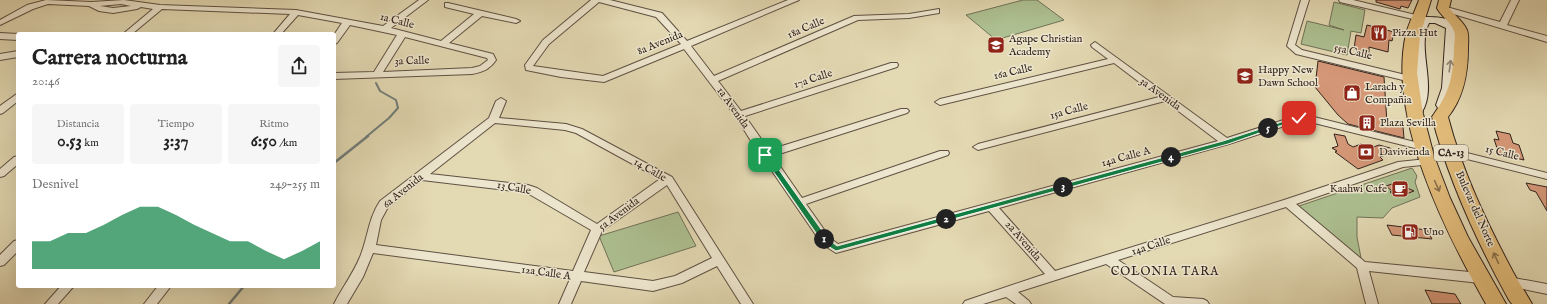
<!DOCTYPE html>
<html lang="es">
<head>
<meta charset="utf-8">
<style>
	:root { --surface:#fff; --page:#f6f6f6; --text:#222; --muted:#767676; --accent:#0b8043 }
	body { margin:0; font-family:"IM FELL English",serif; background:var(--page); color:var(--text); height:100vh; display:flex; flex-direction:column; font-size:15px; white-space:nowrap }
	* { box-sizing:border-box; margin:0 }
	p { font-size:13px; color:var(--muted) }
	.icon { flex:none; width:22px; height:22px; fill:none; stroke:currentColor; stroke-width:2; stroke-linecap:round; stroke-linejoin:round }
	.map { position:relative; flex:1; overflow:hidden }
	.details { position:absolute; left:16px; top:32px; width:320px; height:256px; display:flex; flex-direction:column; background:var(--surface); border-radius:4px; box-shadow:0 4px 16px #0002 }
	.details>* { flex:none }
	.pin { position:absolute; display:grid; place-items:center; width:34px; height:34px; color:#fff; margin:-17px; border-radius:8px; box-shadow:0 2px 6px #0006 }
	.km { position:absolute; width:20px; height:20px; margin:-10px; border-radius:50%; background:#222; color:#fff; font-size:11px; line-height:20px; text-align:center }
	.round { display:grid; place-items:center; flex:none; width:42px; height:42px; border-radius:4px; background:var(--page) }
	.headline { display:flex; align-items:center; justify-content:space-between; height:68px; padding:0 16px }
	h1 { font-size:22px; font-weight:700; line-height:30px }
	.stats { display:grid; grid-template-columns:repeat(3,1fr); gap:6px; height:68px; padding:4px 16px }
	.stats div { display:grid; align-content:center; border-radius:4px; background:var(--page); text-align:center }
	.stats b { font-size:17px; font-weight:700 }
	.stats small { font-size:11px; font-weight:400 }
	.stats p { font-size:11px }
	.chart { height:112px; padding:8px 16px }
	.chart p { display:flex; justify-content:space-between }
	.chart svg { width:100%; height:72px; margin-top:4px; fill:var(--accent); opacity:.7 }
	.map>svg:first-child { display:block }
</style>
</head>
<body>
<div class="map">
<svg width="1547" height="304" viewBox="0 0 1547 304">
	<rect width="100%" height="100%" fill="#e3d9b3"/>
	<filter id="stains"><feTurbulence type="fractalNoise" baseFrequency=".005" numOctaves="4"/><feColorMatrix values="0 0 0 0 .2 0 0 0 0 .09 0 0 0 0 .02 0 0 0 .5 -.17"/></filter>
	<radialGradient id="worn" r=".72"><stop offset=".6" stop-color="#630" stop-opacity="0"/><stop offset="1" stop-color="#630" stop-opacity=".3"/></radialGradient>
	<g fill="#adc091" stroke="#707258">
		<polygon points="1023,0 1037,0 1064,20 996,40 966,15"/>
		<polygon points="1334,2 1365,10 1361,33 1351,31 1347,55 1301,44 1307,21 1344,30 1329,25"/>
		<polygon points="1412,168 1417,176 1415,182 1420,197 1392,208 1383,218 1357,217 1357,237 1362,263 1296,207"/>
		<polygon points="678,212 696,246 614,272 599,236"/>
	</g>
	<g fill="none" stroke-linecap="round" stroke-linejoin="round">
		<polyline stroke="#707d79" stroke-width="2" points="366,137 389,118 398,108 396,100 380,91 376,83"/>
		<g stroke="#707d79" stroke-width="2.5">
			<polyline points="334,163 368,136"/>
			<polyline points="229,304 244,286"/>
		</g>
	</g>
	<g fill="#d49777" stroke="#33241e">
		<polygon points="1376,0 1412,0 1408,8 1401,6 1400,9 1376,2"/>
		<polygon points="1367,25 1394,32 1392,41 1389,40 1388,52 1369,47 1369,53 1354,49 1356,35 1364,37"/>
		<polygon points="1318,61 1384,77 1387,123 1403,127 1404,138 1348,124 1338,115 1315,87"/>
		<polygon points="1496,131 1510,134 1513,143 1519,145 1524,160 1499,154 1494,139 1499,140"/>
		<polygon points="1334,134 1345,136 1348,144 1353,147 1361,144 1368,149 1379,145 1390,148 1395,152 1380,157 1383,160 1358,169 1335,152 1337,151 1332,148 1338,146"/>
		<polygon points="1398,182 1405,187 1414,191 1398,197 1390,192 1392,191 1386,186"/>
		<polygon points="1526,183 1547,187 1547,211 1536,192 1530,190"/>
		<polygon points="1387,225 1427,230 1432,239 1392,235"/>
		<polygon points="1425,290 1455,294 1461,304 1432,304"/>
	</g>
	<g fill="none" stroke-linecap="round" stroke-linejoin="round">
		<g stroke="#5f5143" stroke-width="2">
			<g id="minor">
				<path d="M46 0 91 2 124 0 160 5 296 10 383 26 419 0H428L391 28 441 41 474 14 445 7V3H448L516 19 520 21 516 23 482 16 449 43 493 54 496 60C490 69 483 72 472 74L334 79V73L374 72 397 35 350 25 337 43 334 44V35L342 23 298 15 281 34H273L290 14 162 9 132 34H123L153 9 141 7 137 9 113 13 99 11 89 6 48 4 33 9 0 25V20L27 5ZM121 4 131 6 113 8 100 6ZM405 37 487 58 488 60 480 66 472 68 383 72Z"/>
				<path d="M591 0H610L662 13 687 41 788 0H799L691 46 714 76 854 16 909 14 939 9V13L909 18 858 20 718 81 741 111 891 63H897L898 65 897 67 745 116 769 150 901 109H907L909 111 907 113 773 156 802 198 940 151H948L949 153 948 155 806 204 830 238 838 244 1218 141 1165 101 978 150 973 147 978 144 1159 97 1114 63 940 105 935 102 940 99 1108 59 1092 47 1091 45 1095 42 1227 138 1296 116 1306 115 1423 144 1428 147 1423 150 1306 121H1300L1229 144 999 208 1055 271 1284 200 1398 162 1427 159 1431 160 1432 162 1431 164 1403 167 1296 204 1365 262 1480 273 1484 275 1486 278 1484 281 1480 283 1369 271 1378 304H1366L1357 268 1286 207 1118 260 1173 297 1203 299 1207 301 1209 304H1165L1106 264 1018 292 1029 301 1031 304H1016L1006 297 983 304H963L965 301 1045 274 989 211 836 253 822 244 763 158 761 157 736 117 684 49 604 82 561 77 526 70 525 65 543 40ZM599 2 656 17 681 44 603 76 533 66 549 44Z"/>
				<polygon points="1301,0 1309,0 1295,45 1302,50 1414,77 1416,79 1414,81 1411,82 1296,54 1287,46"/>
				<polygon points="1339,0 1353,0 1420,16 1421,18 1417,20 1340,2"/>
				<polygon points="1511,0 1519,0 1507,25 1547,36 1547,42 1440,10 1439,8 1443,6 1500,22"/>
				<polygon points="0,33 18,34 18,40 0,39"/>
				<polygon points="18,51 18,57 0,60 0,54"/>
				<polygon points="18,93 18,101 3,113 0,114 0,106"/>
				<path d="M501 98 506 101 499 118 566 124 582 129 672 177 753 304H741L717 266 682 283 653 291 581 281 571 304H559L570 279 373 253 363 277 347 304H334C342 288 353 274 360 257 368 238 368 219 380 201L489 118 496 101ZM495 123 565 130 576 133 660 179 597 224 537 188 528 185 430 174ZM422 180 523 192 529 194 591 230 573 271 376 245 381 220 388 207ZM667 185 712 258 675 276 653 281 584 272 602 231Z"/>
				<polygon points="1451,149 1547,173 1547,179 1447,154 1446,152"/>
				<polygon points="18,156 18,164 4,176 0,177 0,169 14,157"/>
				<polygon points="18,240 18,251 4,265 0,266 0,255 14,241"/>
				<polygon points="1508,277 1547,284 1547,294 1504,285 1502,282 1504,279"/>
				<polygon points="61,286 74,286 58,304 45,304"/>
				<polygon points="158,286 171,286 157,304 144,304"/>
			</g>
		</g>
		<g stroke="#33241e" stroke-width="2">
			<path id="secondary" d="M1425 17C1436 17 1451 17 1458 26L1454 88 1448 108H1438L1436 105 1442 88 1446 28 1435 23H1429C1416 48 1438 87 1422 112H1412L1410 109C1413 98 1415 86 1415 75 1415 55 1409 35 1421 18Z"/>
		</g>
		<g stroke="#33241e" stroke-width="2">
			<g id="trunk">
				<path d="M1419 0H1431L1420 35 1417 73 1423 114 1434 156 1450 198 1468 237 1506 304H1486C1446 233 1387 118 1406 34 1409 23 1415 11 1419 0Z"/>
				<path d="M1439 0H1451L1449 8C1455 16 1463 21 1467 30 1469 35 1468 42 1468 48 1468 73 1464 97 1448 117 1462 171 1487 223 1513 272 1519 283 1526 293 1532 304H1512L1509 300C1478 244 1448 179 1432 117 1449 93 1453 79 1454 49 1454 43 1456 36 1454 31 1451 22 1441 16 1437 8Z"/>
			</g>
		</g>
		<use href="#minor" fill="#ede6ce" fill-rule="evenodd"/>
		<use href="#secondary" fill="#ede6ce" fill-rule="evenodd"/>
		<use href="#trunk" fill="#e2bc7a" fill-rule="evenodd"/>
	</g>
	<defs><path id="oneway-shaft" d="M-6 0H5M1.5-3L5.5 0L1.5 3" fill="none" stroke-width="1.6" stroke-linecap="round" stroke-linejoin="round"/></defs>
	<use stroke="#908576" href="#oneway-shaft" transform="translate(1450 66) rotate(-82)"/>
	<g stroke="#8a704c">
		<use href="#oneway-shaft" transform="translate(1437 186) rotate(66)"/>
		<use href="#oneway-shaft" transform="translate(1496 258) rotate(-115)"/>
	</g>
	<polygon fill="#0b8043" stroke="#fff" points="1297,117 1302,118 1228,144 836,251 823,243 762,155 767,153 828,239 837,246 1223,141"/>
	<defs>
		<g id="restaurant-square" transform="scale(0.9)"><rect x="-9" y="-9" width="18" height="18" rx="4" fill="#8f2418" stroke="#ede6ce"/><path d="M-5-6h1v4h1v-4h1v4h1v-4h1v5L-1.5 .5V6h-2V.5L-5-1ZM5-6V6H3V1.5H1.5Q1.5-4 5-6Z" fill="#fff"/></g>
		<g id="school-square" transform="scale(0.9)"><rect x="-9" y="-9" width="18" height="18" rx="4" fill="#8f2418" stroke="#ede6ce"/><path d="M0-5L7-2L0 1L-7-2ZM-4 1L0 2.5L4 1V4Q0 6-4 4Z" fill="#fff"/></g>
		<g id="shop-square" transform="scale(0.9)"><rect x="-9" y="-9" width="18" height="18" rx="4" fill="#8f2418" stroke="#ede6ce"/><path d="M-5-2.5h2.3a2.7 3.5 0 0 1 5.4 0H5L5.5 6h-11ZM-1.5-2.5h3a1.5 2.3 0 0 0-3 0Z" fill="#fff"/></g>
		<g id="building-square" transform="scale(0.9)"><rect x="-9" y="-9" width="18" height="18" rx="4" fill="#8f2418" stroke="#ede6ce"/><path d="M-4-6H4V6H1V3H-1V6H-4ZM-2.5-4.3h1.7v1.8h-1.7ZM.8-4.3h1.7v1.8H.8ZM-2.5-1h1.7V.8h-1.7ZM.8-1h1.7V.8H.8Z" fill="#fff"/></g>
		<g id="bank-square" transform="scale(0.9)"><rect x="-9" y="-9" width="18" height="18" rx="4" fill="#8f2418" stroke="#ede6ce"/><path d="M-6-4H6V4H-6ZM0-2.3a2.3 2.3 0 1 0 0 4.6a2.3 2.3 0 1 0 0-4.6Z" fill="#fff"/></g>
		<g id="cafe-square" transform="scale(0.9)"><rect x="-9" y="-9" width="18" height="18" rx="4" fill="#8f2418" stroke="#ede6ce"/><path d="M-5.5-4.5H6V0H3Q3 3.5 0 3.5H-2.5Q-5.5 3.5-5.5 0ZM3-3.2v2h1.7v-2ZM-6 4.5H4V6H-6Z" fill="#fff"/></g>
		<g id="fuel-square" transform="scale(0.9)"><rect x="-9" y="-9" width="18" height="18" rx="4" fill="#8f2418" stroke="#ede6ce"/><path d="M-5.5-6h7V0h2V4h1.3V-2.5L3-4.5l.8-.8L6-3V5H2.5V1h-1V6h-7ZM-4.2-4.7v3.2H.2V-4.7Z" fill="#fff"/></g>
	</defs>
	<g fill-rule="evenodd">
		<use href="#restaurant-square" x="1379" y="33"/>
		<use href="#school-square" x="996" y="45"/>
		<use href="#school-square" x="1245" y="76"/>
		<use href="#shop-square" x="1352" y="93"/>
		<use href="#building-square" x="1367" y="123"/>
		<use href="#bank-square" x="1366" y="152"/>
		<use href="#cafe-square" x="1400" y="189"/>
		<use href="#fuel-square" x="1410" y="232"/>
	</g>
	<g text-anchor="middle" dominant-baseline="central" stroke-width="3" stroke-linejoin="round" paint-order="stroke">
		<rect fill="#ede6ce" stroke="#6b5e53" stroke-width="1" x="1434" y="145" width="34" height="16" rx="3"/>
		<g font-size="10" font-weight="bold" fill="#33241e">
			<text x="1451" y="153">CA-13</text>
		</g>
		<g font-size="11" fill="#33241e" stroke="#ede6ce">
			<text transform="translate(397 21) rotate(15)">1a Calle</text>
			<text transform="translate(806 28) rotate(-23)">18a Calle</text>
			<text transform="translate(660 43) rotate(-22)">8a Avenida</text>
			<text transform="translate(1353 52) rotate(13)">55a Calle</text>
			<text transform="translate(412 61) rotate(-2)">3a Calle</text>
			<text transform="translate(1013 72) rotate(-13)">16a Calle</text>
			<text transform="translate(813 79) rotate(-18)">17a Calle</text>
			<text transform="translate(1160 94) rotate(36)">3a Avenida</text>
			<text transform="translate(733 108) rotate(55)">1a Avenida</text>
			<text transform="translate(1069 111) rotate(-15)">15a Calle</text>
			<text transform="translate(1502 153) rotate(14)">15 Calle</text>
			<text transform="translate(1126 157) rotate(-15)">14a Calle A</text>
			<text transform="translate(650 170) rotate(30)">14 Calle</text>
			<text transform="translate(514 188) rotate(11)">13 Calle</text>
			<text transform="translate(403 191) rotate(-39)">6a Avenida</text>
			<text transform="translate(1475 209) rotate(66)">Bulevar del Norte</text>
			<text transform="translate(619 214) rotate(-37)">5a Avenida</text>
			<text transform="translate(1023 241) rotate(49)">2a Avenida</text>
			<text transform="translate(1151 246) rotate(-18)">14a Calle</text>
			<text transform="translate(546 273) rotate(8)">12a Calle A</text>
		</g>
		<g font-size="11" fill="#33241e" stroke="#ede6ce" text-anchor="start">
			<text x="1392" y="33">Pizza Hut</text>
			<text x="1009" y="39">Agape Christian<tspan x="1009" dy="13">Academy</tspan></text>
			<text x="1258" y="70">Happy New<tspan x="1258" dy="13">Dawn School</tspan></text>
			<text x="1365" y="87">Larach y<tspan x="1365" dy="13">Compañia</tspan></text>
			<text x="1380" y="123">Plaza Sevilla</text>
			<text x="1379" y="152">Davivienda</text>
			<text x="1387" y="189" text-anchor="end">Kaahwi Cafe</text>
			<text x="1423" y="232">Uno</text>
		</g>
		<g font-size="12" letter-spacing="1" fill="#33241e" stroke="#ede6ce">
			<text x="1165" y="271">COLONIA TARA</text>
		</g>
	</g>
	<rect width="100%" height="100%" filter="url(#stains)"/>
	<rect width="100%" height="100%" fill="url(#worn)"/>
</svg>
<div class="pin" style="left:765px;top:155px;background:#1e9e55"><svg class="icon" aria-label="arrive" viewBox="0 0 24 24"><path d="M6 21V4h12l-3 4 3 4H6"/></svg></div>
<div class="pin" style="left:1299px;top:118px;background:#d93025"><svg class="icon" aria-label="check" viewBox="0 0 24 24"><path d="M5 12l5 5 9-10"/></svg></div>
<b class="km" style="left:824px;top:239px">1</b>
<b class="km" style="left:946px;top:219px">2</b>
<b class="km" style="left:1063px;top:187px">3</b>
<b class="km" style="left:1171px;top:157px">4</b>
<b class="km" style="left:1268px;top:128px">5</b>
<section class="details">
<div class="headline"><div><h1>Carrera nocturna</h1><p>20:46</p></div><a class="round"><svg class="icon" aria-label="share" viewBox="0 0 24 24"><path d="M12 15V3M7 8l5-5 5 5M5 13v7h14v-7"/></svg></a></div>
<div class="stats">
<div><p>Distancia</p><b>0.53<small> km</small></b></div>
<div><p>Tiempo</p><b>3:37</b></div>
<div><p>Ritmo</p><b>6:50<small> /km</small></b></div>
</div>
<div class="chart"><p><span>Desnivel</span>249–255 m</p>
<svg viewBox="0 0 160 44" preserveAspectRatio="none"><path d="M0 44V27L10 27L20 22L30 22L40 17L50 11L60 6L70 6L80 11L90 17L100 22L110 27L120 27L130 33L140 38L150 33L160 27V44z"/></svg>
</div>
</section>
</div>
</body>
</html>
